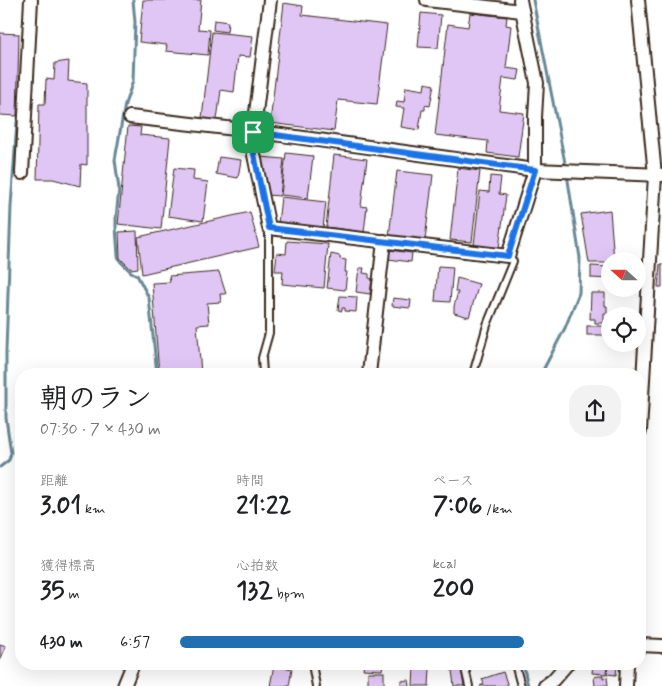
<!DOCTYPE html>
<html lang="ja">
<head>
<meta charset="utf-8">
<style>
	:root { --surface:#fff; --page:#f2f2f2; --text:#202124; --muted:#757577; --accent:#1f6fb2 }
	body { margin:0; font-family:Mynerve,"Klee One",sans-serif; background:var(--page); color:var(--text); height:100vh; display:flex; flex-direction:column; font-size:19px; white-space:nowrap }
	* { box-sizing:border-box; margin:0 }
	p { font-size:16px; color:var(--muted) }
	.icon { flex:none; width:28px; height:28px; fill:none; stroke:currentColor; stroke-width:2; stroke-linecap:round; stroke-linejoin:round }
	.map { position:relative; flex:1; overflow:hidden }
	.details { position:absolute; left:15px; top:368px; width:631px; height:302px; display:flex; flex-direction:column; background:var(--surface); border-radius:20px; box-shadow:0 5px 20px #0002 }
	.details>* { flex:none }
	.needle { width:32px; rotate:291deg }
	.buttons { position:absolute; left:601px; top:252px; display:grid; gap:10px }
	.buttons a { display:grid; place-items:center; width:45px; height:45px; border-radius:50%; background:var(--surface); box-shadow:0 5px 20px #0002; font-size:25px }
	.pin { position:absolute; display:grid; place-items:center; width:42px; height:42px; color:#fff; margin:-21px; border-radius:10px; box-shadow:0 2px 8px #0006 }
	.round { display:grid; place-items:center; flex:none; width:52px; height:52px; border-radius:20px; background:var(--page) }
	.summary { display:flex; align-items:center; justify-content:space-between; height:85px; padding:0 25px }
	h1 { font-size:28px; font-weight:700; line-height:38px }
	.stats { display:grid; grid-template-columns:repeat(3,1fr); gap:8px; height:85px; padding:5px 25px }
	.stats div { display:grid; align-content:center }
	.stats b { font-size:25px; font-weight:700 }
	.stats small { font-size:14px; font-weight:400 }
	.stats p { font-size:14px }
	ul { padding:0 25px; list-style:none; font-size:16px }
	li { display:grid; grid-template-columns:80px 60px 1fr; align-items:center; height:38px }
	li i { height:12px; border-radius:6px; background:var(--accent) }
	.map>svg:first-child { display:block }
</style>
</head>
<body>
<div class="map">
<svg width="662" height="686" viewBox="0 0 662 686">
	<rect width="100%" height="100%" fill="#fff"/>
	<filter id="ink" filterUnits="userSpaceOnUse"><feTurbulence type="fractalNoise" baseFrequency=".02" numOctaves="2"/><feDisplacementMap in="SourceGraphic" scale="10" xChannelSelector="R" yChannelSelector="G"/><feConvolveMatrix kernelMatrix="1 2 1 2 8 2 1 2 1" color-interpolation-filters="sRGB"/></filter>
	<g filter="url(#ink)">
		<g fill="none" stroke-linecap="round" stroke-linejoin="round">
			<g stroke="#678996" stroke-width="3">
				<polyline points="133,0 135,22 133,81 125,104 115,160 119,189 116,218 116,227 118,256 120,261 131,272 137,275 149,298 157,374"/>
				<polyline points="533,0 566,168"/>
				<polyline points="541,374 565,328 579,293 580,258 567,174"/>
				<polyline points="0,467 9,460 11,453 6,418 6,351 11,206 17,122"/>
				<polyline points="523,664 528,686"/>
			</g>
		</g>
		<g fill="#e0c6f5" stroke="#3b2a1e">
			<polygon points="143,0 201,0 198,29 210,30 208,55 166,51 167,45 139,42"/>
			<polygon points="284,3 303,6 302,15 387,25 377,104 338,100 334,131 270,123"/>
			<polygon points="421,13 441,15 438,48 418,47"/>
			<polygon points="470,13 507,17 506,25 511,26 506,68 520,70 518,80 503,78 499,110 524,113 518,157 487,153 488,141 435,135 448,24 468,27"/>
			<polygon points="214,20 228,22 227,32 213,30"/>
			<polygon points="212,32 253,36 250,57 238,56 234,92 221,90 217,120 202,118"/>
			<polygon points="0,33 19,34 17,116 0,115"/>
			<polygon points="69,61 68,81 87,83 87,165 81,164 80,186 53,179 37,179 39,104 45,104 46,79 54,80 55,63"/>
			<polygon points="425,83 434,85 430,106 425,105 425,110 422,110 419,130 401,127 404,108 396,107 397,101 404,102 406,87 424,90"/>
			<polygon points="128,126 141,127 140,135 170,138 161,229 118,224"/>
			<polygon points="286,153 313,156 308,198 281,195"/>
			<polygon points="334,155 367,159 361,206 367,207 364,232 326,227"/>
			<polygon points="219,157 241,160 238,178 216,174"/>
			<polygon points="261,157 284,159 280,196 268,195"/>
			<polygon points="174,168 194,170 193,180 208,182 203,221 168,216"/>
			<polygon points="458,168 480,171 472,242 450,240"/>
			<polygon points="397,171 433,175 425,240 389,236"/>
			<polygon points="490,176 501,177 499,194 506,195 499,248 474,245 480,191 489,192"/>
			<polygon points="281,197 326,202 323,228 278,224"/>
			<polygon points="610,210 614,261 610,261 610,263 589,263 581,214"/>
			<polygon points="250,212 259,247 142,274 138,237"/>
			<polygon points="137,231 138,268 131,269 120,258 119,232"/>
			<polygon points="287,241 328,244 324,288 282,284 283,271 275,271 277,253 286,254"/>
			<polygon points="389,250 412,253 411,262 388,259"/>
			<polygon points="331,254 340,256 340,259 346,260 345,272 347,272 345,290 327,288"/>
			<polygon points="660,264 662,264 662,287 658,287"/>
			<polygon points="438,266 453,267 450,302 435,301"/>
			<polygon points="591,266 610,267 610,279 591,278"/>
			<polygon points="359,268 364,268 363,273 369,274 369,278 372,279 370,294 356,292"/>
			<polygon points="219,272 226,294 220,294 221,302 207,303 209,324 197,325 201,373 159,374 152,283 170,282 169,276"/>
			<polygon points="457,278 479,284 469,317 454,313 454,306 458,292 455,292"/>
			<polygon points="591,293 605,293 605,306 607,306 607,313 604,313 604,323 595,323 595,319 590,319"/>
			<polygon points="340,296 357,297 356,312 345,311 345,308 342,308 342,311 338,310"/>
			<polygon points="393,298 411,300 410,308 392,306"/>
			<rect x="587" y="326" width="17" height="9"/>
			<polygon points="0,644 6,646 0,661"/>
			<polygon points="281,664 299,664 299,666 293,667 281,665"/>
			<polygon points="364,664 383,664 382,670 363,669"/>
			<polygon points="593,664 607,664 606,674 592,673"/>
			<polygon points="274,665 292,669 289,686 270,686"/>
			<polygon points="608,665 617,666 616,675 607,674"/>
			<polygon points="414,667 430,668 429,686 413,686"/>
			<polygon points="461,669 464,686 454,686 452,670"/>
			<rect x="368" y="672" width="16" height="14"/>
			<polygon points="503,672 508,686 480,686 484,684 482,679"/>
			<polygon points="603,675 603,678 607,677 608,685 595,686 594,677"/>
			<polygon points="409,680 410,686 401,686 401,681"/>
		</g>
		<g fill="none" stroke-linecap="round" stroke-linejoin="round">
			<g stroke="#3b2a1e" stroke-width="10">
				<g id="service">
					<polyline points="263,374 262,358 269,333 269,228"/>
					<polyline points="473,374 487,325 513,261 508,256"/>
					<polyline points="312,664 316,686"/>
					<polyline points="464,664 469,686"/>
					<polyline points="515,664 521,686"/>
				</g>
			</g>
			<g stroke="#3b2a1e" stroke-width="16">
				<g id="minor">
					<polyline points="270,0 252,145 269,228 508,256 535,170 535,117 537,83 520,0"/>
					<polyline points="427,0 522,11"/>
					<polyline points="638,0 655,175 640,431"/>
					<polyline points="130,117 253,131 535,170 662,175"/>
					<polyline points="22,173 31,0"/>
					<polyline points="369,374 384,241"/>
					<polyline points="640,645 662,646"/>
					<polyline points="124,686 133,664"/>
					<polyline points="545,686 553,680 567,664"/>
					<polyline points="626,686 627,664"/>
				</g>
			</g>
			<use href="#service" stroke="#fff" stroke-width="6"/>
			<use href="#minor" stroke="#fff" stroke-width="12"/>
		</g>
	</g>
	<g fill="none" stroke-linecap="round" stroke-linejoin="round" filter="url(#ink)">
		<g stroke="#fff" stroke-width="10">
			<polygon id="route" points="253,132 535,170 508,256 269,228 252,144"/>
		</g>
		<use href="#route" stroke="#1a73e8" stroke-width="6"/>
	</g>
</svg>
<div class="buttons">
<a><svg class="needle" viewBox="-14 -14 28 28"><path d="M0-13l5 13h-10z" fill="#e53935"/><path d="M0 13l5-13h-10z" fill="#757577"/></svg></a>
<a><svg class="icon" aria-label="locate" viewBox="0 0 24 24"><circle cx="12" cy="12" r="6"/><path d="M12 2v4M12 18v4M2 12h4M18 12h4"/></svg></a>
</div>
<div class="pin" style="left:253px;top:132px;background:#1e9e55"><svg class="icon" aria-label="arrive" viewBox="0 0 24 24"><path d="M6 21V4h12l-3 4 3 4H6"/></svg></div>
<section class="details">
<div class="summary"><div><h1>朝のラン</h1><p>07:30 · 7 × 430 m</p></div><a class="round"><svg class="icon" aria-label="share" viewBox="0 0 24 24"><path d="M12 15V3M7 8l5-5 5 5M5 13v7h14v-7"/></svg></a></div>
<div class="stats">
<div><p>距離</p><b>3.01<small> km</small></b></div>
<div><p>時間</p><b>21:22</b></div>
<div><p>ペース</p><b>7:06<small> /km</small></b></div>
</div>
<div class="stats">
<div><p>獲得標高</p><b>35<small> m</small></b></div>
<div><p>心拍数</p><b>132<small> bpm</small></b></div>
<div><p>kcal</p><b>200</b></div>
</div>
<ul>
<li><b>430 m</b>6:57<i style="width:78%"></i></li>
</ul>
</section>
</div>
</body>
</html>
